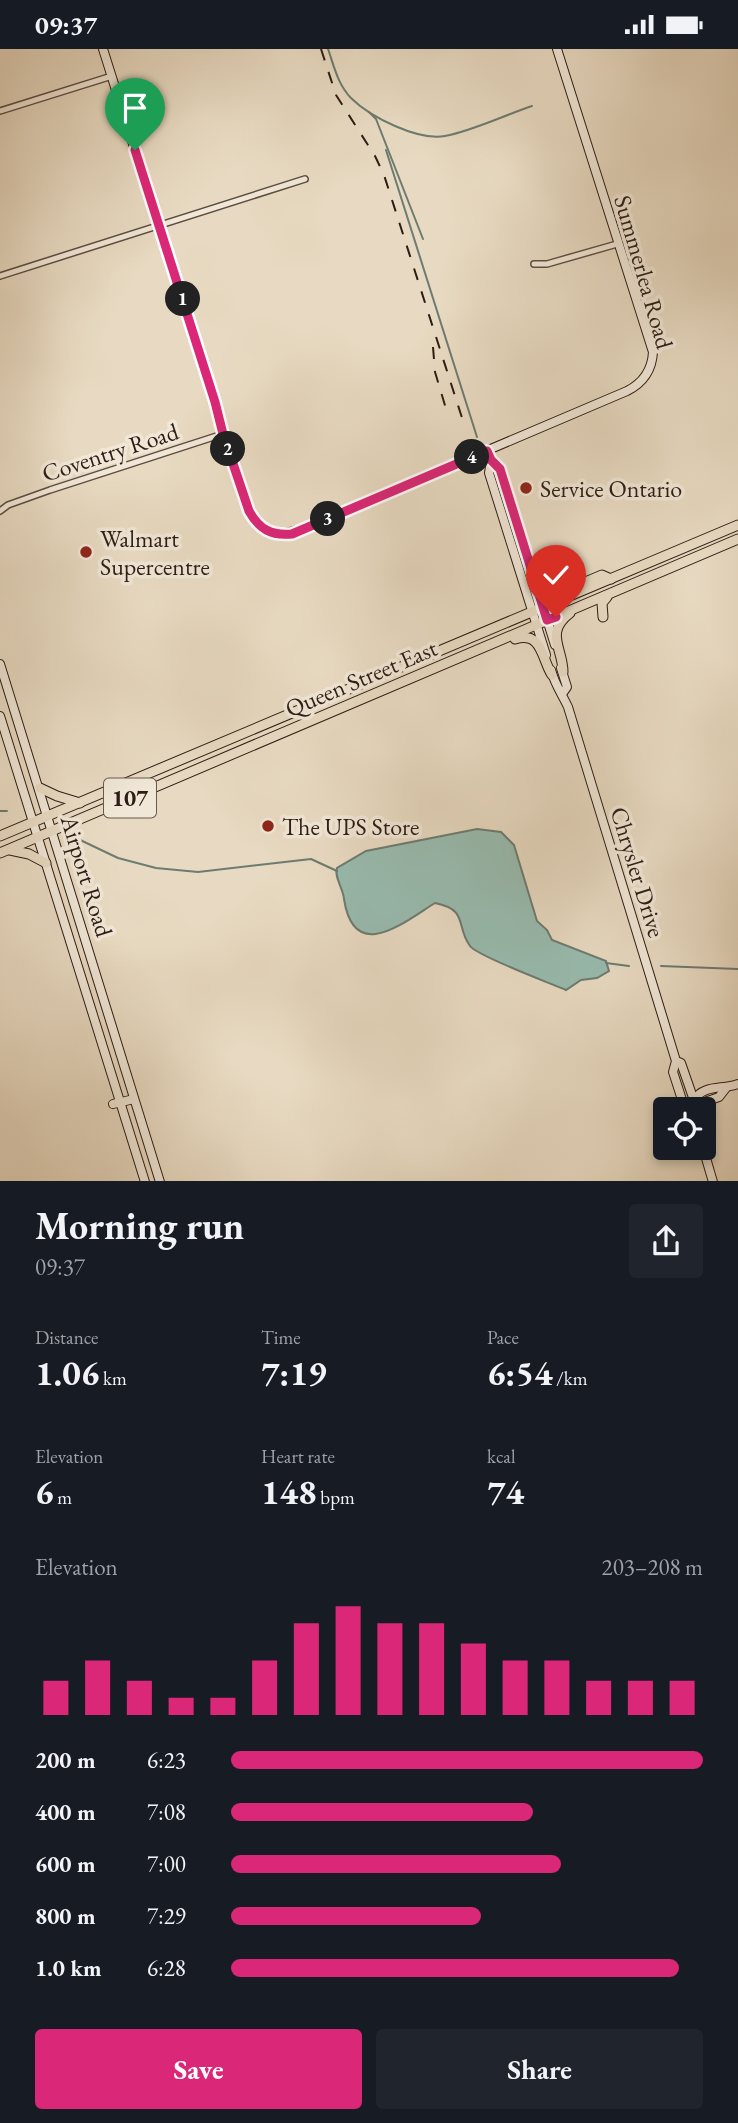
<!DOCTYPE html>
<html lang="en">
<head>
<meta charset="utf-8">
<style>
	:root { --surface:#171b24; --page:#20242c; --text:#f1f3f6; --muted:#9ea1a6; --accent:#db2777 }
	body { margin:0; font-family:"EB Garamond",serif; background:var(--page); color:var(--text); height:100vh; display:flex; flex-direction:column; font-size:26px; white-space:nowrap }
	* { box-sizing:border-box; margin:0 }
	p { font-size:23px; color:var(--muted) }
	.icon { flex:none; width:38px; height:38px; fill:none; stroke:currentColor; stroke-width:2; stroke-linecap:round; stroke-linejoin:round }
	.map { position:relative; height:1132px; overflow:hidden }
	.panel { display:flex; flex-direction:column; background:var(--surface); flex:1 }
	.panel>* { flex:none }
	.tools { position:absolute; left:653px; top:1048px; display:grid; gap:14px }
	.tools a { display:grid; place-items:center; width:63px; height:63px; border-radius:7px; background:var(--surface); box-shadow:0 4px 10px #0003; font-size:35px }
	.pin { position:absolute; display:grid; place-items:center; width:60px; height:60px; color:#fff; margin:-72px -30px; border-radius:50% 50% 50% 0; rotate:-45deg; box-shadow:0 0 7px #0007 }
	.pin .icon { rotate:45deg }
	.km { position:absolute; width:35px; height:35px; margin:-18px; border-radius:50%; background:#222; color:#fff; font-size:19px; line-height:35px; text-align:center }
	.round { display:grid; place-items:center; flex:none; width:74px; height:74px; border-radius:7px; background:var(--page) }
	.head { display:flex; align-items:center; justify-content:space-between; height:119px; padding:0 35px }
	h1 { font-size:38px; font-weight:700; line-height:52px }
	.figures { display:grid; grid-template-columns:repeat(3,1fr); gap:10px; height:119px; padding:7px 35px }
	.figures div { display:grid; align-content:center }
	.figures b { font-size:35px; font-weight:700 }
	.figures small { font-size:19px; font-weight:400 }
	.figures p { font-size:19px }
	.chart { height:196px; padding:14px 35px }
	.chart p { display:flex; justify-content:space-between }
	.chart svg { width:100%; height:126px; margin-top:7px; stroke:var(--accent); stroke-width:6 }
	.cta { display:flex; gap:14px; margin-top:auto; padding:14px 35px }
	.cta a { flex:1; height:80px; border-radius:7px; background:var(--accent); color:#fff; font-size:28px; font-weight:700; line-height:80px; text-align:center }
	.cta a+a { background:var(--page); color:var(--text) }
	ul { padding:0 35px; list-style:none; font-size:23px }
	li { display:grid; grid-template-columns:112px 84px 1fr; align-items:center; height:52px }
	li i { height:18px; border-radius:9px; background:var(--accent) }
	.status { display:flex; justify-content:space-between; align-items:center; height:49px; padding:0 35px; background:var(--surface); direction:ltr }
	.status svg { height:19px; fill:currentColor }
	.map>svg:first-child { display:block }
</style>
</head>
<body>
<div class="status"><b>09:37</b><svg viewBox="0 0 49 12"><path d="M0 12V9h3v3zM5 12V6h3v6zM10 12V3h3v9zM15 12V0h3v12zM26 1h20v11H26zM47 4h2v5h-2z"/></svg></div>
<div class="map">
<svg width="738" height="1133" viewBox="0 0 738 1133">
	<rect width="100%" height="100%" fill="#e8dac2"/>
	<filter id="stains"><feTurbulence type="fractalNoise" baseFrequency=".00286" numOctaves="4"/><feColorMatrix values="0 0 0 0 .2 0 0 0 0 .09 0 0 0 0 .02 0 0 0 .5 -.17"/></filter>
	<radialGradient id="worn" r=".72"><stop offset=".6" stop-color="#630" stop-opacity="0"/><stop offset="1" stop-color="#630" stop-opacity=".3"/></radialGradient>
	<path fill="#98bbaf" stroke="#6d7b71" stroke-width="2" d="M477 780 501 783 514 796 537 872 547 881 552 891 606 912 609 922 597 929 581 931 566 941C550 934 477 907 470 897 455 876 469 861 435 854 403 874 354 915 344 850 343 839 334 828 337 819L366 802Z"/>
	<g fill="none" stroke-linecap="round" stroke-linejoin="round">
		<g stroke="#6d7b71" stroke-width="2">
			<path d="M328 0C334 17 338 36 351 49 370 68 418 92 445 87 472 82 505 66 532 57"/>
			<polyline points="369,63 376,70 423,190"/>
			<polyline points="386,101 477,388"/>
			<polyline points="0,762 7,762"/>
			<polyline points="76,789 118,809 156,819 198,823 311,810 337,822"/>
			<polyline points="606,914 629,917"/>
			<polyline points="661,917 738,920"/>
		</g>
		<g stroke="#5c4c40" stroke-width="8">
			<g id="street">
				<polyline points="0,62 112,27"/>
				<polyline points="534,215 547,215 617,195"/>
				<polyline points="0,227 305,130"/>
				<polyline points="0,462 8,456 50,441 223,385"/>
			</g>
		</g>
		<g stroke="#2d1c14" stroke-width="10">
			<g id="secondary">
				<path d="M103 0 249 462C266 492 284 487 312 476L627 342C643 334 652 321 653 303L557 0"/>
				<polyline points="490,408 500,420 531,519"/>
				<polyline points="491,411 489,424 546,606"/>
				<polyline points="535,532 555,596"/>
				<polyline points="0,615 160,1133"/>
				<polyline points="561,619 567,638 562,645"/>
				<path d="M551 621C555 636 562 645 568 658L676 1012 681 1014 697 1060"/>
				<polyline points="0,667 145,1133"/>
				<polyline points="676,1012 673,1023 685,1060"/>
				<polyline points="693,1051 702,1054 719,1048 726,1039"/>
				<path d="M694 1051C704 1035 722 1041 738 1035"/>
				<polyline points="113,1055 134,1050"/>
				<polyline points="704,1081 704,1091"/>
				<polyline points="703,1099 713,1133"/>
			</g>
		</g>
		<g stroke="#2d1c14" stroke-width="11">
			<g id="primary">
				<polyline points="529,513 539,535 551,543 564,542 602,526 611,530"/>
				<polyline points="603,568 602,554 607,548"/>
				<path d="M515 590C542 581 542 611 552 626"/>
				<path d="M563 623C563 599 544 584 570 564"/>
				<polyline points="40,739 57,747 80,754"/>
				<polyline points="0,787 738,476"/>
				<polyline points="10,801 29,805 46,814"/>
				<polyline points="0,804 738,490"/>
			</g>
		</g>
		<use href="#street" stroke="#f0e7d7" stroke-width="5"/>
		<use href="#secondary" stroke="#f0e7d7" stroke-width="8"/>
		<use href="#primary" stroke="#e8dac2" stroke-width="9"/>
		<g stroke="#2d1c14" stroke-width="2" stroke-dasharray="12 12" stroke-linecap="butt">
			<polyline points="321,0 336,46 375,107 384,126 464,375"/>
			<polyline points="433,298 435,323 447,363"/>
		</g>
	</g>
	<g fill="none" stroke-linecap="round" stroke-linejoin="round">
		<g stroke="#fff" stroke-width="14">
			<path id="route" d="M135 101 215 353 223 385 249 462C259 480 271 487 292 485L487 402 491 411 500 420 547 571 556 568"/>
		</g>
		<use href="#route" stroke="#db2777" stroke-width="9"/>
	</g>
	<g fill="#8f2418" stroke="#f0e7d7" stroke-width="2.5">
		<circle cx="526" cy="439" r="7"/>
		<circle cx="86" cy="503" r="7"/>
		<circle cx="268" cy="777" r="7"/>
	</g>
	<g text-anchor="middle" dominant-baseline="central" stroke-width="7" stroke-linejoin="round" paint-order="stroke">
		<rect fill="#f0e7d7" stroke="#68594e" stroke-width="2" x="104" y="729.5" width="52" height="39" rx="5"/>
		<g font-size="23" font-weight="bold" fill="#2d1c14">
			<text x="130" y="749">107</text>
		</g>
		<g font-size="24" fill="#2d1c14" stroke="#f0e7d7">
			<text transform="translate(644 223) rotate(74)">Summerlea Road</text>
			<text transform="translate(110 403) rotate(-18)">Coventry Road</text>
			<text transform="translate(361 629) rotate(-23)">Queen Street East</text>
			<text transform="translate(638 823) rotate(73)">Chrysler Drive</text>
			<text transform="translate(87 827) rotate(73)">Airport Road</text>
		</g>
		<g font-size="24" fill="#2d1c14" stroke="#f0e7d7" text-anchor="start">
			<text x="540" y="439">Service Ontario</text>
			<text x="100" y="489">Walmart<tspan x="100" dy="28">Supercentre</tspan></text>
			<text x="282" y="777">The UPS Store</text>
		</g>
	</g>
	<rect width="100%" height="100%" filter="url(#stains)"/>
	<rect width="100%" height="100%" fill="url(#worn)"/>
</svg>
<div class="tools">
<a><svg class="icon" aria-label="locate" viewBox="0 0 24 24"><circle cx="12" cy="12" r="6"/><path d="M12 2v4M12 18v4M2 12h4M18 12h4"/></svg></a>
</div>
<div class="pin" style="left:135px;top:101px;background:#1e9e55"><svg class="icon" aria-label="arrive" viewBox="0 0 24 24"><path d="M6 21V4h12l-3 4 3 4H6"/></svg></div>
<div class="pin" style="left:556px;top:568px;background:#d93025"><svg class="icon" aria-label="check" viewBox="0 0 24 24"><path d="M5 12l5 5 9-10"/></svg></div>
<b class="km" style="left:183px;top:250px">1</b>
<b class="km" style="left:228px;top:400px">2</b>
<b class="km" style="left:328px;top:470px">3</b>
<b class="km" style="left:472px;top:408px">4</b>
</div>
<section class="panel">
<div class="head"><div><h1>Morning run</h1><p>09:37</p></div><a class="round"><svg class="icon" aria-label="share" viewBox="0 0 24 24"><path d="M12 15V3M7 8l5-5 5 5M5 13v7h14v-7"/></svg></a></div>
<div class="figures">
<div><p>Distance</p><b>1.06<small> km</small></b></div>
<div><p>Time</p><b>7:19</b></div>
<div><p>Pace</p><b>6:54<small> /km</small></b></div>
</div>
<div class="figures">
<div><p>Elevation</p><b>6<small> m</small></b></div>
<div><p>Heart rate</p><b>148<small> bpm</small></b></div>
<div><p>kcal</p><b>74</b></div>
</div>
<div class="chart"><p><span>Elevation</span>203–208 m</p>
<svg viewBox="0 0 160 44" preserveAspectRatio="none"><path d="M5 44V32M15 44V25M25 44V32M35 44V38M45 44V38M55 44V25M65 44V12M75 44V6M85 44V12M95 44V12M105 44V19M115 44V25M125 44V25M135 44V32M145 44V32M155 44V32"/></svg>
</div>
<ul>
<li><b>200 m</b>6:23<i style="width:100%"></i></li>
<li><b>400 m</b>7:08<i style="width:64%"></i></li>
<li><b>600 m</b>7:00<i style="width:70%"></i></li>
<li><b>800 m</b>7:29<i style="width:53%"></i></li>
<li><b>1.0 km</b>6:28<i style="width:95%"></i></li>
</ul>
<div class="cta"><a>Save</a><a>Share</a></div>
</section>
</body>
</html>
